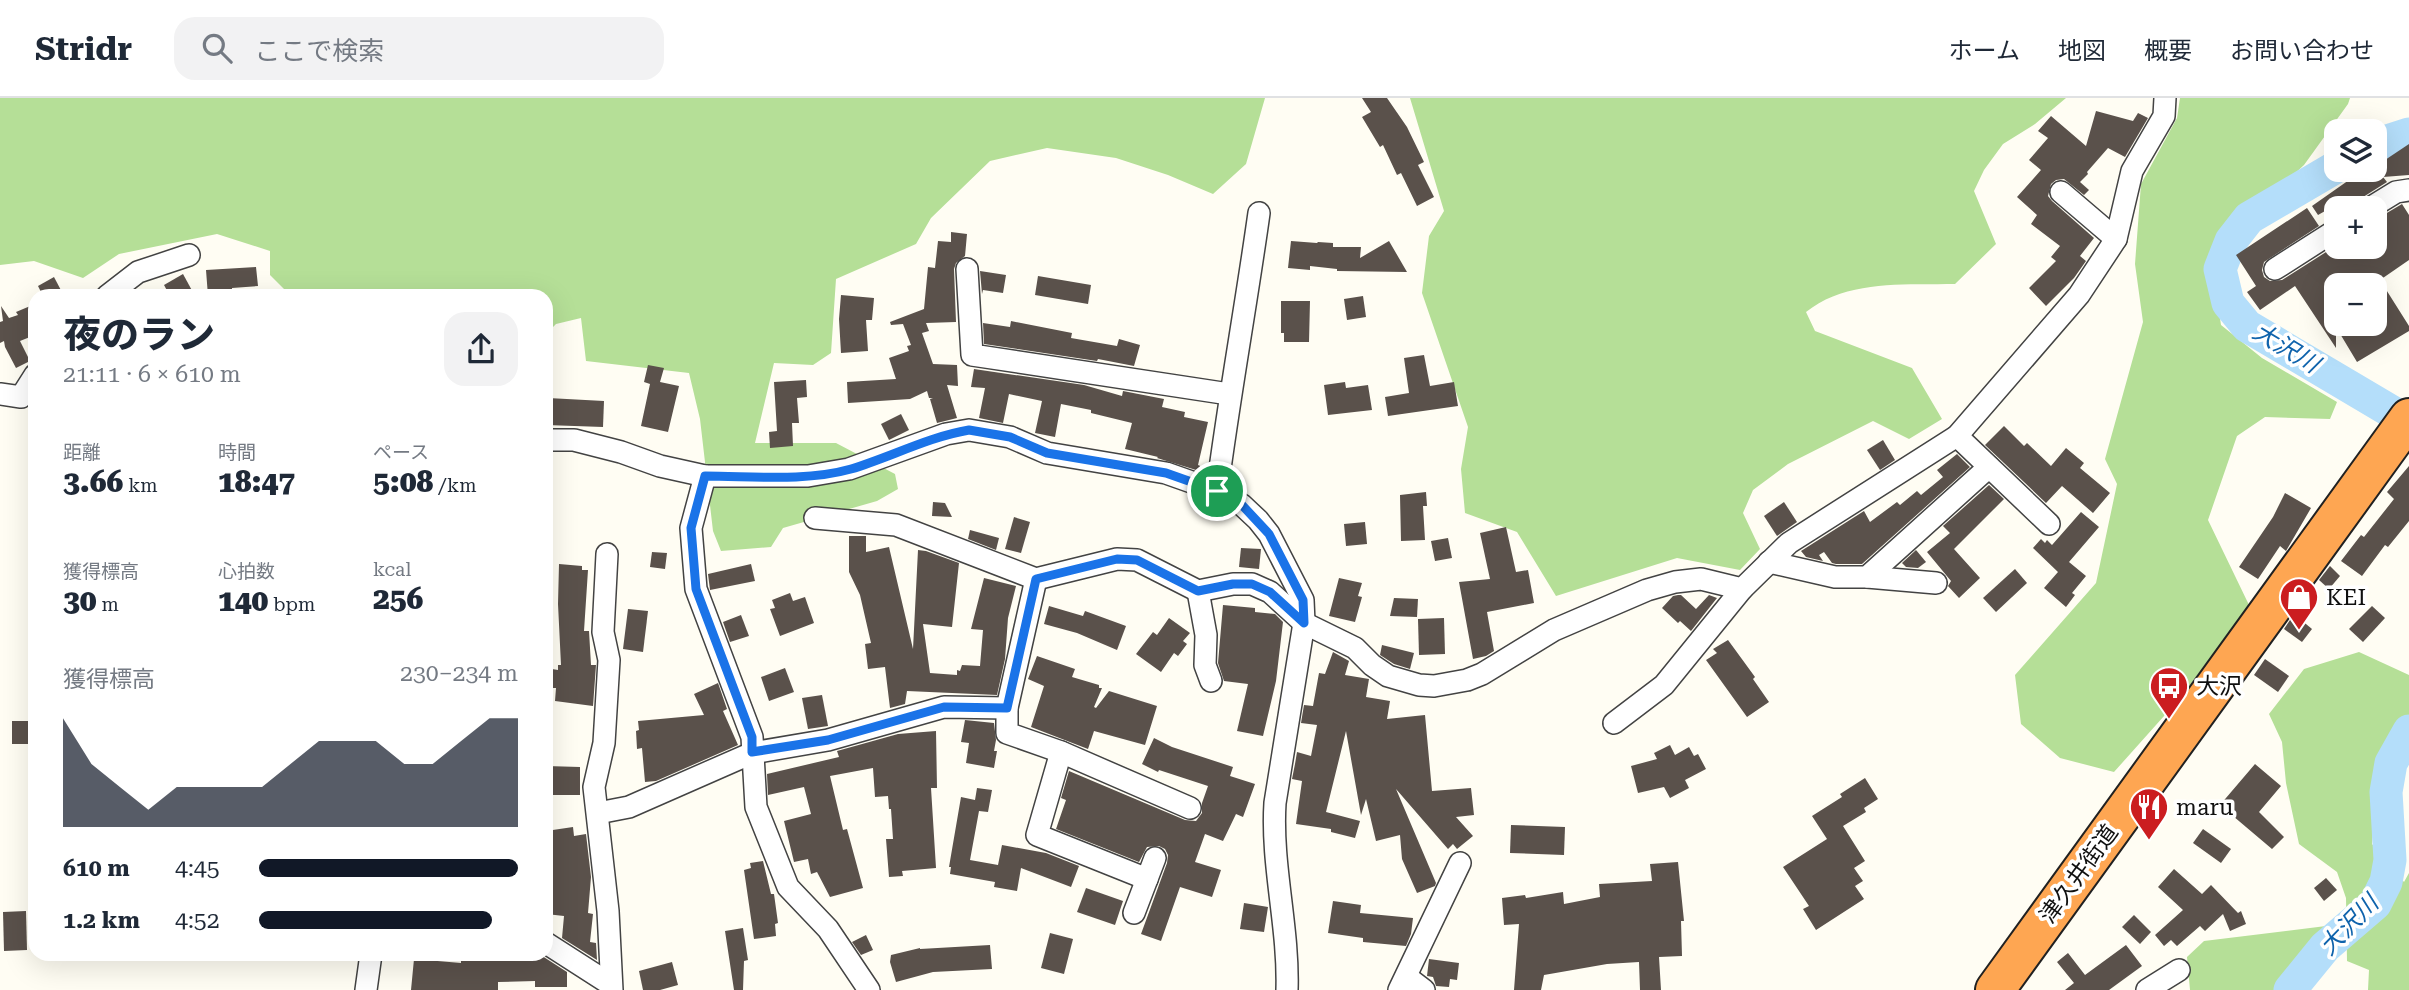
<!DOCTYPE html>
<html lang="ja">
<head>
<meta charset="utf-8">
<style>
	:root { --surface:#fff; --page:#f2f2f3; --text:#1f2937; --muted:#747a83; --line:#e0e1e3; --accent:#111827 }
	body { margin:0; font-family:"Roboto Serif","Noto Sans JP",serif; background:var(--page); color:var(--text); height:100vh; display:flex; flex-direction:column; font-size:26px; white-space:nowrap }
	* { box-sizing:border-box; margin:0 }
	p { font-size:23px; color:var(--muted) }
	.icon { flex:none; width:38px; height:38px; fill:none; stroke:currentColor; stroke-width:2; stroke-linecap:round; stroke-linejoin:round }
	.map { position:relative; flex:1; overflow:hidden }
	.drawer { position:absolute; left:28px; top:191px; width:525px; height:672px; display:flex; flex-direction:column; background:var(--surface); border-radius:21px; box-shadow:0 7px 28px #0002 }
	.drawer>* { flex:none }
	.controls { position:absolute; left:2324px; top:21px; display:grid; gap:14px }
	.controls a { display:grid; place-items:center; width:63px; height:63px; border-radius:14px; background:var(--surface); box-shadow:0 7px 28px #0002; font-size:35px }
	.pin { position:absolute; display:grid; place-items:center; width:60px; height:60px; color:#fff; margin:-30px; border:4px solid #fff; border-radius:50%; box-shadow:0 2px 7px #0007 }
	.round { display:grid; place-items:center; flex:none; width:74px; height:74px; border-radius:21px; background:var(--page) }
	.overview { display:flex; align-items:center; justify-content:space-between; height:119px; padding:0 35px }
	h1 { font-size:38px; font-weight:800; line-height:52px }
	.stats { display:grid; grid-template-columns:repeat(3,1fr); gap:10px; height:119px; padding:7px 35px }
	.stats div { display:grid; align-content:center }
	.stats b { font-size:30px; font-weight:800 }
	.stats small { font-size:19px; font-weight:400 }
	.stats p { font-size:19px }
	.chart { height:196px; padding:14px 35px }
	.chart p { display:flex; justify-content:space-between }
	.chart svg { width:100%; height:126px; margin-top:7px; fill:var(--accent); opacity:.7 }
	ul { padding:0 35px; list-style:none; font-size:23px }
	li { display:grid; grid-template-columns:112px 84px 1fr; align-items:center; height:52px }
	li i { height:18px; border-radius:9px; background:var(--accent) }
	header { display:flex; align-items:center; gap:42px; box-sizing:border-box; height:98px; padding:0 35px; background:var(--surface); border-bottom:2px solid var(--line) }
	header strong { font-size:33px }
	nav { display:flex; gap:38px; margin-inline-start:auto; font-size:24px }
	.search { width:490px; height:63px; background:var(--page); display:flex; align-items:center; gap:18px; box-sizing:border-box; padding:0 24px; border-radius:21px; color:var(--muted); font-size:26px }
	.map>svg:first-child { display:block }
</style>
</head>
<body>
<header>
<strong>Stridr</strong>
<div class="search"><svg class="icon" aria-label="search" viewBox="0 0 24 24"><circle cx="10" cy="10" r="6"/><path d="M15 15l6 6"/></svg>ここで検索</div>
<nav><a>ホーム</a><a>地図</a><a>概要</a><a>お問い合わせ</a></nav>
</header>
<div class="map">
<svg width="2409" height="892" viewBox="0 0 2409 892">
	<rect width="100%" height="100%" fill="#fffdf3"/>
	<g fill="#b5df97">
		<polygon points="0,0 1265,0 1246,66 1213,96 1168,77 1116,60 1047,50 990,63 931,120 916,146 836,181 831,255 813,267 774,265 755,345 836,345 895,376 898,391 877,403 783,430 771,449 721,453 713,433 700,321 689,275 586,263 581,220 556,226 546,236 546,198 291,198 270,177 270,153 217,136 119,156 83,180 34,163 0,167"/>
		<path d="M1410 0H2066L2035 26 2003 46 1984 72 1974 93 1996 146 1955 186C1906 187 1847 181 1806 214L1815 233 1912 270 1942 321 1909 341 1873 323 1788 366 1753 392 1743 415 1760 451 1740 472 1677 460 1556 498 1517 434 1465 415 1461 371 1468 329 1422 195 1429 138 1444 113Z"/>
		<polygon points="2180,0 2350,0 2348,6 2304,67 2228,138 2213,175 2221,227 2262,260 2337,304 2330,321 2265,319 2237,338 2208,422 2249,507 2181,599 2114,674 2060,660 2021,626 2015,577 2096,485 2117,386 2105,361 2143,224 2135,166 2141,86 2177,20"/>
		<polygon points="2359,554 2409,577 2409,619 2378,662 2372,746 2404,784 2409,775 2409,892 2368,892 2369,872 2347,863 2346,800 2337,774 2299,746 2286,685 2282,644 2269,616 2304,571"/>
		<polygon points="2326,828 2327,869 2295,892 2190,892 2187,859 2204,843"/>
	</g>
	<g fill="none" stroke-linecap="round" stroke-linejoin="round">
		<g stroke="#b4defa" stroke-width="33">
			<polyline points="2375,47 2409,36"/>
			<polyline points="2336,69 2249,120 2231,143 2220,171 2228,205 2247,228 2409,324"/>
			<polyline points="2290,892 2325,849 2375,806 2386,784 2390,762 2386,694 2391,665 2409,633"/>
		</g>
	</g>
	<g fill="#5a514b" fill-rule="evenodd">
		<polygon points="1362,0 1387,0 1407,29 1424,64 1418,67 1434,99 1417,108 1401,75 1397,77 1383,47 1380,49 1362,19 1371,14"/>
		<polygon points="2096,13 2133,23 2138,15 2148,20 2125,59 2108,50 2087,74 2088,76 2080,84 2089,92 2084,97 2064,81 2056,82 2051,86 2048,98 2052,103 2094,140 2080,158 2086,163 2074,180 2046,208 2029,190 2056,163 2051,159 2060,148 2031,126 2037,117 2017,99 2041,72 2029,62 2048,40 2038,33 2051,18 2086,48"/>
		<polygon points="2409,46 2409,77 2383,79 2387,84 2352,106 2348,100 2318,117 2312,108 2359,75 2362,78 2370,72 2375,72 2375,67 2376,68"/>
		<path d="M2402 106 2409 117V162L2380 182 2409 228V233L2357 264 2336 229V250L2295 188 2260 212 2247 194 2256 188 2236 157 2307 110 2319 128 2264 164 2262 172 2264 179 2270 183 2282 182 2334 149H2375V122ZM2336 187H2375V226H2336Z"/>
		<polygon points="951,134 967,136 965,158 956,165 954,171 956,224 926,225 929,233 922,235 933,266 957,267 958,288 947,287 957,320 937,325 930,301 933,300 929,300 927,293 910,301 848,305 847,284 896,281 889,260 909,253 907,248 911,247 903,226 891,227 890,224 924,211 928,169 935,170 938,143 951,144"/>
		<polygon points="1291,143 1317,145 1318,144 1333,145 1333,149 1361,149 1360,160 1389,143 1407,174 1337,173 1337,171 1310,168 1310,172 1288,170"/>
		<polygon points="256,169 258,188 232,190 232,197 208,198 206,172"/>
		<polygon points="980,173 1006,177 1003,195 983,192 982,196"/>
		<polygon points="183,176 195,198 170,198 164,187"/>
		<polygon points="1038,178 1091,187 1088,206 1035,197"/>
		<polygon points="54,179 64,198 43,198 38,188"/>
		<polygon points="841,197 874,200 872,222 866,222 868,253 841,255 839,221"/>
		<polygon points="1363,198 1366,219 1347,222 1344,201"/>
		<polygon points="1281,203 1310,203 1309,244 1284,244 1284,235 1281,235"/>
		<polygon points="35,206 35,237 20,243 30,263 16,270 5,249 4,243 0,245 0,224 3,223 1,208 9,220 18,217 16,214"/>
		<polygon points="1011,223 1072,235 1071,240 1117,248 1119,241 1140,247 1134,268 1098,261 1097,263 984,246 983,225 1010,229"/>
		<polygon points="1424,257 1430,288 1454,284 1458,308 1388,318 1385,299 1409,295 1404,260"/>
		<polygon points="648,267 664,270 660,284 679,288 668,334 641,328 650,286 644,284"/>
		<polygon points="974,271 1084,287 1122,298 1123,293 1164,301 1162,309 1185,314 1184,319 1208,324 1198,367 1207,371 1206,375 1157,360 1158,359 1125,351 1132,325 1091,315 1091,312 1061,306 1055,339 1035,335 1042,303 1009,296 1003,325 979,320 985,290 971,289"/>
		<polygon points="806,282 807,299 797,300 799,325 792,325 793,348 770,350 769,334 777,333 774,284"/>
		<polygon points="1345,284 1346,290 1368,287 1372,312 1328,317 1324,287"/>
		<polygon points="548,300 604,303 603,329 546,327"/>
		<polygon points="901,316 909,332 889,342 881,326"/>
		<polygon points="2004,328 2024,348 2027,345 2051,368 2066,350 2084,365 2080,370 2110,395 2093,415 2062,388 2046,405 1985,347"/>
		<polygon points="1883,342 1895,362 1880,372 1867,352"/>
		<polygon points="1957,356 1970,369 1862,466 1836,466 1832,465 1824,454 1819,457 1823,463 1806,459 1801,453 1864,413 1870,424 1897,404 1900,407 1917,393 1921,397 1943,379 1937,372"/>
		<polygon points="2409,368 2409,423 2388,449 2385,447 2362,478 2341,463 2361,437 2364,439 2394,401 2387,394"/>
		<polygon points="1989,387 2004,401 1954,451 1980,480 1959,500 1948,488 1951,483 1927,454 1950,435 1943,428"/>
		<polygon points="1426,394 1427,408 1423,408 1425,442 1401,443 1400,397"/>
		<polygon points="2285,395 2311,410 2286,453 2280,448 2258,481 2239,469 2273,419"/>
		<polygon points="933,404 945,405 952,419 932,418"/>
		<polygon points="1784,404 1797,424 1777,438 1764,418"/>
		<polygon points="2081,414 2099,429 2069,464 2086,478 2072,495 2075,497 2066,509 2044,490 2058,474 2033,450 2041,441 2045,445 2047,442 2052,447"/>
		<polygon points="1014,419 1030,424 1021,455 1005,451"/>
		<polygon points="1365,424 1367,446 1346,448 1344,426"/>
		<polygon points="1506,429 1516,474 1528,472 1534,505 1487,514 1494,553 1486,558 1473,561 1459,484 1490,481 1480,435"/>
		<polygon points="970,432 999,440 996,452 968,441"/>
		<polygon points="849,438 866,438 866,454 889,449 913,551 918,452 926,453 959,465 952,529 923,526 930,575 957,577 957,572 960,573 962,567 980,568 983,532 971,531 984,480 1016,488 1008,520 1005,561 997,597 907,593 905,606 890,610 885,569 868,571 865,546 871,545 860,497 849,474"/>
		<polygon points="1448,440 1452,460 1435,463 1431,443"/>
		<polygon points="1241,450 1261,451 1259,471 1239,469"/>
		<polygon points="1916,452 1926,464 1918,470 1906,469 1902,465"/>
		<polygon points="652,454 667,455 665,471 650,469"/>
		<polygon points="559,466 582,468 582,472 588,472 584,533 589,533 591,567 596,567 593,608 555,603 556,590 546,590 546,570 558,572 558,567 561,567 558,506"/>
		<polygon points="751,466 755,483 710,492 708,476"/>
		<polygon points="2330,468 2340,478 2329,491 2319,482"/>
		<polygon points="2015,471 2027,485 1996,514 1983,500"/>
		<polygon points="1339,480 1362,485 1358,498 1362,499 1355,524 1329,518"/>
		<polygon points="790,495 793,503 805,499 814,525 780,538 770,511 775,510 772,502"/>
		<polygon points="1678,497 1681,497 1696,511 1709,497 1717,500 1691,533 1680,523 1678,525 1662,510 1673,498"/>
		<polygon points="1394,500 1418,501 1417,519 1390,518"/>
		<polygon points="1223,507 1255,510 1255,514 1275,516 1283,524 1276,583 1263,638 1237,633 1248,586 1224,583 1218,565"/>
		<polygon points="1049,508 1083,518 1085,513 1126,528 1117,552 1077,535 1044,526"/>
		<polygon points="2372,508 2385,520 2363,544 2349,531"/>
		<polygon points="628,511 648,513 643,554 623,551"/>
		<polygon points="2294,516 2312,531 2302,544 2284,531"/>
		<polygon points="741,517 749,538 730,544 723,524"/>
		<polygon points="1169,520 1190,535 1183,543 1187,546 1178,558 1174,555 1161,574 1136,556 1153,534 1157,537"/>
		<polygon points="1444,520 1445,556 1419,557 1418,521"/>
		<polygon points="1728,542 1755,579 1753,581 1769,604 1747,619 1706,562 1717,555 1713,551"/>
		<polygon points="1382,547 1414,555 1410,571 1394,566 1380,557"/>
		<polygon points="1333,554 1349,563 1345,577 1369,581 1366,599 1390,603 1387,621 1425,617 1432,693 1471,690 1474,717 1456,719 1473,738 1457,751 1453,746 1448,751 1396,691 1436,785 1435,788 1417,795 1402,761 1400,737 1376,743 1366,701 1361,717 1346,633 1326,714 1360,723 1355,740 1331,734 1331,731 1296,726 1302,683 1292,681 1295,666 1297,654 1311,658 1317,627 1301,625 1304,607 1313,608 1319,575 1325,576"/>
		<polygon points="1037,558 1075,571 1072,579 1099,587 1099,590 1102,590 1094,609 1096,610 1109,593 1157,608 1145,647 1094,633 1088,651 1031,629 1044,588 1028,581"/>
		<polygon points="2265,561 2289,578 2278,594 2254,577"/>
		<polygon points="785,570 794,594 769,603 761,579"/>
		<polygon points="718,585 727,611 723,613 738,647 656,683 645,684 642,650 637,651 636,633 639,632 638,623 704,617 694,596"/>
		<polygon points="822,597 828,628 808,631 802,600"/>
		<polygon points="965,622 994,625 996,642 994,653 997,653 994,670 966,665 969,645 961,644"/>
		<rect x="12" y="623" width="23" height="23"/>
		<polygon points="936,633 937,690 931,690 936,770 902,773 903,778 889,779 886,741 893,741 891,711 889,711 888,698 875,699 873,670 830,678 843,732 847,731 863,790 830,799 817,774 811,776 808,761 794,764 784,723 811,716 804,689 768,697 767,676 839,659 837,653 898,636"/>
		<polygon points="1154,640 1172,649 1233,669 1230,678 1255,686 1243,719 1236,716 1223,743 1205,736 1195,764 1221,772 1212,799 1180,789 1161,843 1141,836 1167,765 1168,757 1165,751 1159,748 1147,749 1139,764 1056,731 1066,702 1061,700 1069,673 1185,722 1196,723 1202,715 1202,705 1208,688 1159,672 1158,674 1142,666"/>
		<polygon points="1670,647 1675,657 1689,649 1694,658 1698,656 1706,671 1685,682 1689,690 1670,700 1664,689 1638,695 1631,668 1657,661 1654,655"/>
		<polygon points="2255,666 2281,688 2259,714 2284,739 2272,751 2220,707"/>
		<polygon points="546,668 580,669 580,697 546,697"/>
		<polygon points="1865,680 1878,701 1864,710 1866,714 1843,728 1865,763 1854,770 1863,783 1855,788 1864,801 1816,832 1803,811 1809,808 1783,769 1827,741 1812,718 1842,699 1840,696"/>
		<polygon points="977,690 992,692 988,714 979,713 970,762 998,767 1002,747 1046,755 1079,768 1071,789 1021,770 1017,793 994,789 995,784 950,776 951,769 949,769 961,699 975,702"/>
		<polygon points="1511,727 1565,729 1564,757 1510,755"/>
		<polygon points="573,729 574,738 586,736 591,779 588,815 593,816 590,844 596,845 597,862 562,840 564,818 546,816 546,733"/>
		<polygon points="2203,731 2231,751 2221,765 2193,745"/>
		<polygon points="763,763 771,796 774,796 778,825 775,826 776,838 754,841 744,772 751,770 750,765"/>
		<polygon points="1678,764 1684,823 1681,823 1682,858 1659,859 1661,892 1640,892 1639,864 1607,866 1544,877 1541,892 1514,892 1519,826 1504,827 1502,800 1525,797 1526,800 1563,794 1564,806 1600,799 1599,786 1652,783 1650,766"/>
		<polygon points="2174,771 2202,796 2211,787 2238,815 2241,813 2246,826 2230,833 2223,816 2205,833 2200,828 2177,848 2171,842 2164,848 2155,837 2183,812 2158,789"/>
		<polygon points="2326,780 2337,792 2324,803 2314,790"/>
		<polygon points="1086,790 1123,803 1115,827 1077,814"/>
		<polygon points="1333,803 1361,807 1360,815 1413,820 1411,836 1406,848 1363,844 1363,840 1328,835"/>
		<polygon points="1244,805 1268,809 1264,834 1240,831"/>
		<polygon points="26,813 27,852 4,853 3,814"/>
		<polygon points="2134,817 2151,834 2140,846 2122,829"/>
		<polygon points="743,830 748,862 744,863 743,892 734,892 725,833"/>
		<polygon points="1050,835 1073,841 1064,876 1041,870"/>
		<polygon points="866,837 873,852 861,857 852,844"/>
		<polygon points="990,847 992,871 933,874 896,884 890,864 891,857 920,850 920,851"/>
		<polygon points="2126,847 2142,868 2109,892 2065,892 2074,885 2057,864 2068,855 2085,877"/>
		<polygon points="461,856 539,856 567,874 567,889 535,889 535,883 498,884 498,892 411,892 414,861 461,865"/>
		<polygon points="1429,861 1459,865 1457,882 1450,881 1449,889 1436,888 1433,879 1427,878"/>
		<polygon points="672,864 678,887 660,892 643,892 639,873"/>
	</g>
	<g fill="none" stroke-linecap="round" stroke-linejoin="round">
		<g stroke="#434343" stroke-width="24">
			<g id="street">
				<polyline points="2061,94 2116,141"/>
				<polyline points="2370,110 2396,94 2409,92"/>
				<polyline points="967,171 972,257 1229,296"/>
				<polyline points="2275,171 2336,132"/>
				<polyline points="107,198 138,174 189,157"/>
				<polyline points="0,296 21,299 35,277"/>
				<polyline points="1957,338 2049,426"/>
				<path d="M546 342H574L621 354 660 368 705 378H808L849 371 946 336 969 332 1010 339 1047 355 1166 375 1217 393 1242 407 1258 422 1269 436 1303 502 1304 525 1275 705C1271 767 1289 829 1287 892"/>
				<polyline points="705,378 691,430 696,491 752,639 756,709 788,789 828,831 869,892"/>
				<path d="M1217 393C1229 300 1246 208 1259 115"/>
				<polyline points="815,420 896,427 1036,481 1117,461 1137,462 1198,493 1233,486 1252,486 1270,494 1304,525 1355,550 1372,567 1388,578 1419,587 1434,588 1467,582 1482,576 1554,532 1647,492 1675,484 1701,481 1742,491 1789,445 1957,338 2079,197 2116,141 2132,73 2164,18 2165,0"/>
				<polyline points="607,456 603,534 609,562 604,645 594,689 608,813 612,892"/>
				<polyline points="1769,464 1835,479 1867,479 1989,369"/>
				<polyline points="1867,479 1936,485"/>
				<polyline points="1036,481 1007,610 1007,635 1061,654 1190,710"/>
				<polyline points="1198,493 1206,537 1205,567 1211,583"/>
				<polyline points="1614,625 1664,587 1742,491"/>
				<polyline points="1061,654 1037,737 1147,781"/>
				<polyline points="598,715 629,709 752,655 828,642 944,609 1007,610"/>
				<polyline points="1134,815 1155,760"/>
				<polyline points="546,845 610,886"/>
				<polyline points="1407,879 1424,892"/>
				<polyline points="366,892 371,856"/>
				<polyline points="1399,892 1460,765"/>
				<polyline points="2147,892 2179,872"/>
			</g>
		</g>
		<g stroke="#212121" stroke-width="42">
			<polyline id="highway" points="1995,892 2409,320"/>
		</g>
		<use href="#street" stroke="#fff" stroke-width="21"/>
		<use href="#highway" stroke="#fea652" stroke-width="38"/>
	</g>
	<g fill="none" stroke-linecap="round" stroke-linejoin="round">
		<g stroke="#fff" stroke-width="14">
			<path id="route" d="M969 332 1010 339 1047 355 1166 375 1217 393 1242 407 1269 436 1303 502 1304 525 1270 494 1252 486H1233L1198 493 1137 462 1117 461 1036 481 1007 610 944 609 828 642 752 654V639L696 491 691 430 705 378C752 378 805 384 851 371 891 359 928 339 969 332Z"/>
		</g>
		<use href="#route" stroke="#1a73e8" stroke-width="9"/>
	</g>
	<defs>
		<g id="shop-pin" transform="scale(2.0125)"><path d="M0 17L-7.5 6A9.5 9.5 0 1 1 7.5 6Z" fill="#cb1d20" stroke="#fff"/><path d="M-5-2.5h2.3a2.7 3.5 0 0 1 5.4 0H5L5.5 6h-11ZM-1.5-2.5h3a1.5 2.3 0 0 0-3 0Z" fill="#fff"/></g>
		<g id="bus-pin" transform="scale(2.0125)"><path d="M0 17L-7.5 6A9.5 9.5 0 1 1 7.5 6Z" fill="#cb1d20" stroke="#fff"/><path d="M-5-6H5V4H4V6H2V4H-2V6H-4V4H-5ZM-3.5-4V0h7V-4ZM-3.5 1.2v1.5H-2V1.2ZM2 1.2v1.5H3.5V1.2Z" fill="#fff"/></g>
		<g id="restaurant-pin" transform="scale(2.0125)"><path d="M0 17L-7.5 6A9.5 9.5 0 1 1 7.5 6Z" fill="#cb1d20" stroke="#fff"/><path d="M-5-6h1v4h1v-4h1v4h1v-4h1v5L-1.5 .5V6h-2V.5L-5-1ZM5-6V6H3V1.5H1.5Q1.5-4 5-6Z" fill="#fff"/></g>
	</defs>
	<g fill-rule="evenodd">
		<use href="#shop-pin" x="2299" y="499"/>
		<use href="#bus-pin" x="2169" y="588"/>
		<use href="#restaurant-pin" x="2149" y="709"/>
	</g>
	<g text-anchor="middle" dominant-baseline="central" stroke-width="7" stroke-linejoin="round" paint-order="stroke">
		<g font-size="23" fill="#101010" stroke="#fff" text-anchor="start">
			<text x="2326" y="499">KEI</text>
			<text x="2196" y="588">大沢</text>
			<text x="2176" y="709">maru</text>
		</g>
		<g font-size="23" fill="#101010" stroke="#fff">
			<text transform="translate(2079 776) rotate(-54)">津久井街道</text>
		</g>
		<g font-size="24" font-style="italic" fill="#0f63ac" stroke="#fff">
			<text transform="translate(2286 250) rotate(31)">大沢川</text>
			<text transform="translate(2349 827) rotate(-46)">大沢川</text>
		</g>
	</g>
</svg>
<div class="controls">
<a><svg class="icon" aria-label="layers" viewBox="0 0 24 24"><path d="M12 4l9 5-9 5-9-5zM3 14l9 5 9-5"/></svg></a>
<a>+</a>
<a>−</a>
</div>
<div class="pin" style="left:1217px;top:393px;background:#1e9e55"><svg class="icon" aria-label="arrive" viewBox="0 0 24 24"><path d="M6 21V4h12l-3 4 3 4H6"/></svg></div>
<section class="drawer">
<div class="overview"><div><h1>夜のラン</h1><p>21:11 · 6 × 610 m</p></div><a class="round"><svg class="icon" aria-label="share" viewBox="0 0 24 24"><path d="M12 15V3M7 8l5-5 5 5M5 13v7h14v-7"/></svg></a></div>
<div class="stats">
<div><p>距離</p><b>3.66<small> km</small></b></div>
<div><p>時間</p><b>18:47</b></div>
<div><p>ペース</p><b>5:08<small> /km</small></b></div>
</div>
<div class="stats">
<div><p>獲得標高</p><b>30<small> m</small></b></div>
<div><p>心拍数</p><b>140<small> bpm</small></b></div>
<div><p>kcal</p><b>256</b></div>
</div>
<div class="chart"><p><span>獲得標高</span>230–234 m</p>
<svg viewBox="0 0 160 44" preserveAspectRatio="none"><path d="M0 44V6L10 22L20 30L30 38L40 30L50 30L60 30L70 30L80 22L90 14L100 14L110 14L120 22L130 22L140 14L150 6L160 6V44z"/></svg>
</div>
<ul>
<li><b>610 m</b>4:45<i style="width:100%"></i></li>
<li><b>1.2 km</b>4:52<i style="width:90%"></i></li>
</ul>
</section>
</div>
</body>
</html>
